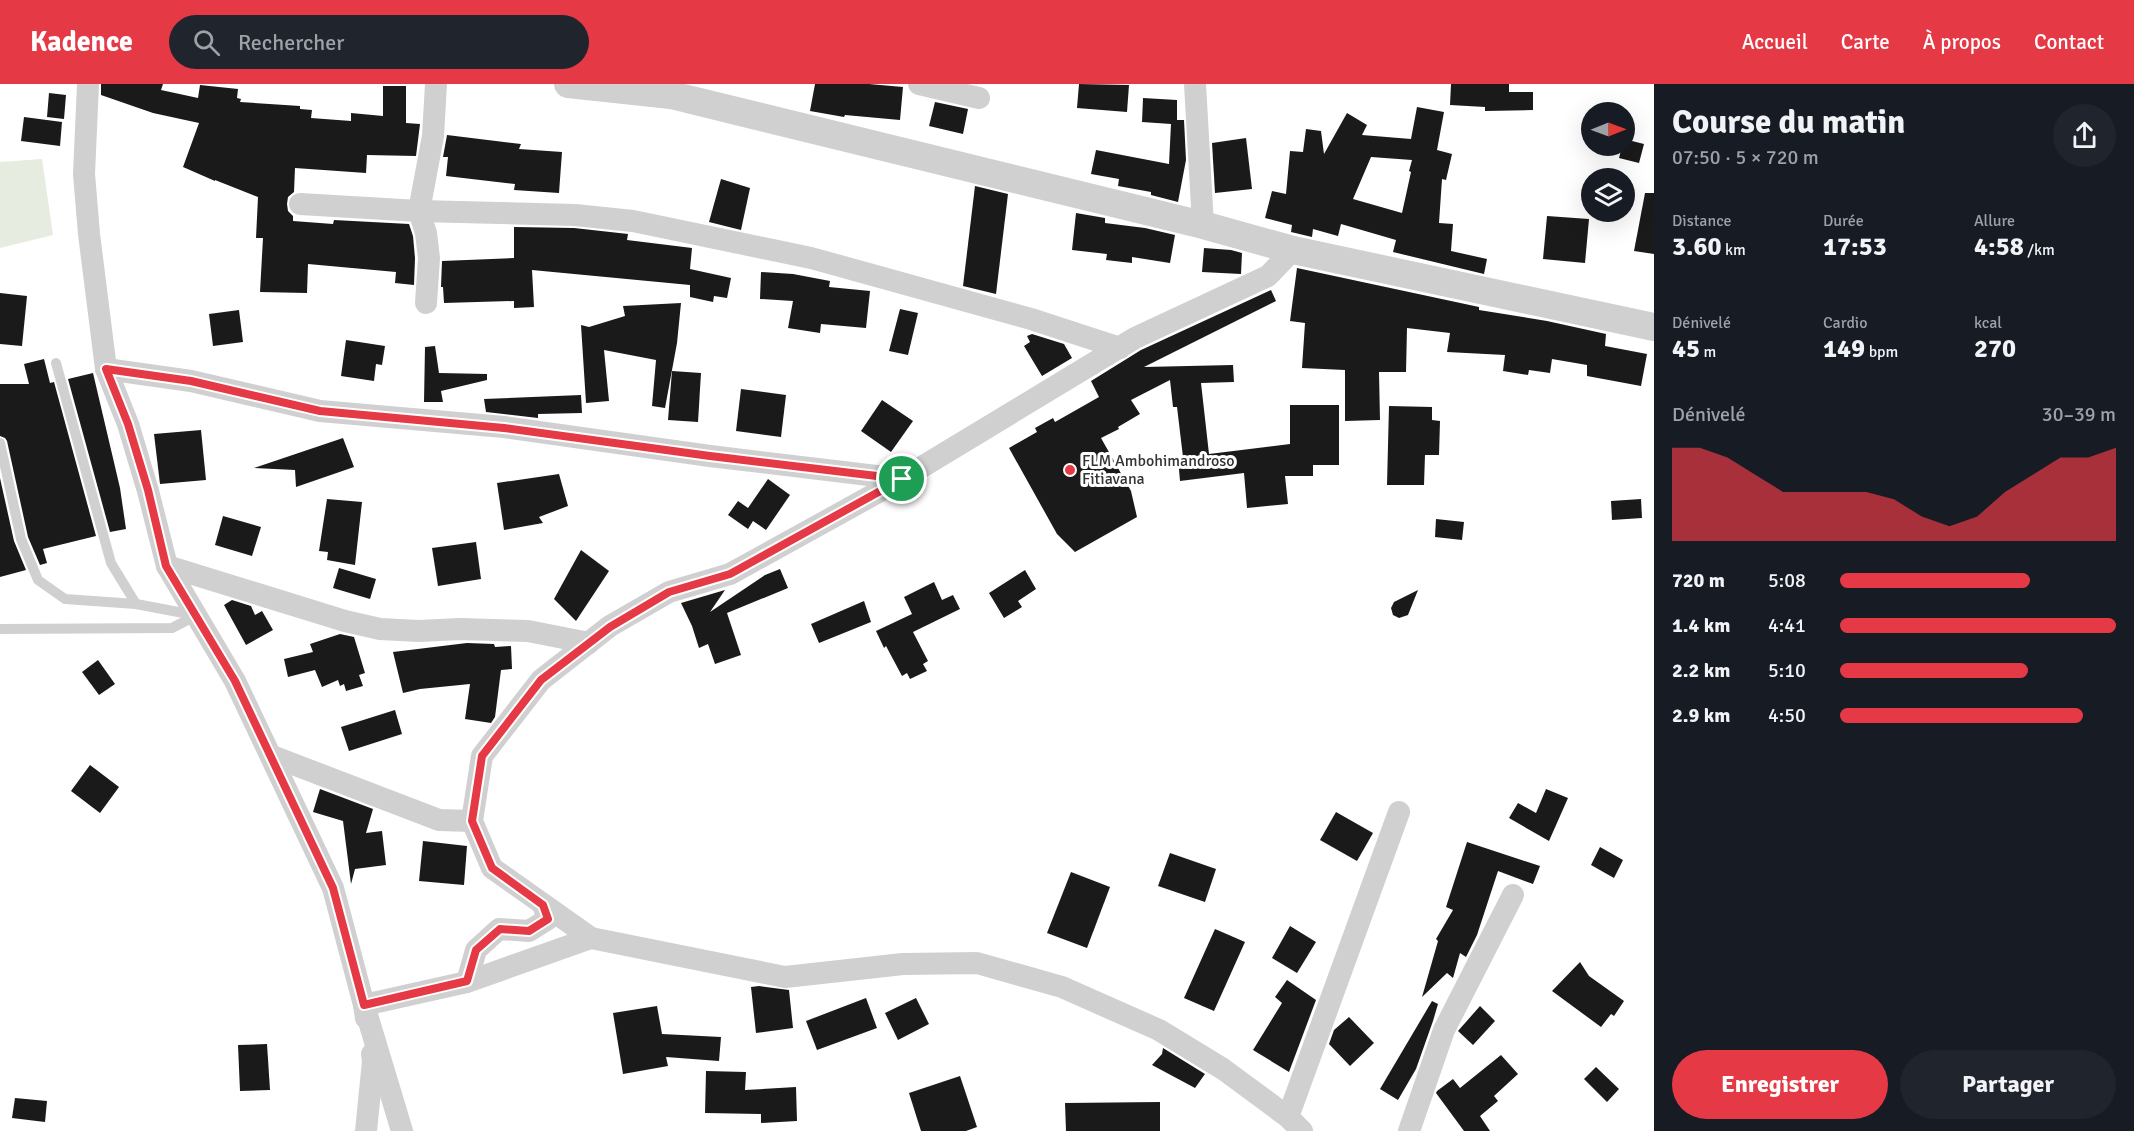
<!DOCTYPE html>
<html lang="fr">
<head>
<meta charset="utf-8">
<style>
	:root { --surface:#171b24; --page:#20242c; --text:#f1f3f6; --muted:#9ea1a6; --accent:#e63946 }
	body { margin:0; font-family:Signika,sans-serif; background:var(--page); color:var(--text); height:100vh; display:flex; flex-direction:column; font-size:22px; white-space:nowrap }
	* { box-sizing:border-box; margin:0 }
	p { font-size:20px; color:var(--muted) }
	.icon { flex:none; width:33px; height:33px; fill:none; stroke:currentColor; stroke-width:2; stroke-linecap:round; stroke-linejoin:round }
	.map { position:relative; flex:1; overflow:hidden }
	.side { display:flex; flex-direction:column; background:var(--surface); width:480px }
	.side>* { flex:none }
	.needle { width:39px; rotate:89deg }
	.fabs { position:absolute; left:1581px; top:18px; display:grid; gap:12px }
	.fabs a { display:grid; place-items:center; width:54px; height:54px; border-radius:50%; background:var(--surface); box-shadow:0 6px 24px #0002; font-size:30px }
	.pin { position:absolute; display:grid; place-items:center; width:51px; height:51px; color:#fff; margin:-26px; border:3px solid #fff; border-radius:50%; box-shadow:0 2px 6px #0007 }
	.round { display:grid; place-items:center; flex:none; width:63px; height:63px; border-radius:32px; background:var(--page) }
	.headline { display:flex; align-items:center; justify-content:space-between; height:102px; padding:0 18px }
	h1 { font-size:33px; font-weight:800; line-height:45px }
	.metrics { display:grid; grid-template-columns:repeat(3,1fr); gap:9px; height:102px; padding:6px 18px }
	.metrics div { display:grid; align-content:center }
	.metrics b { font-size:26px; font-weight:800 }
	.metrics small { font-size:16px; font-weight:400 }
	.metrics p { font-size:16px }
	.chart { height:168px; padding:12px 18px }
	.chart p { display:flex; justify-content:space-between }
	.chart svg { width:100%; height:108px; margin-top:6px; fill:var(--accent); opacity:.7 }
	.button { display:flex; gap:12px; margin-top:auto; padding:12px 18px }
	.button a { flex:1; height:69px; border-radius:36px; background:var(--accent); color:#fff; font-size:24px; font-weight:800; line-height:69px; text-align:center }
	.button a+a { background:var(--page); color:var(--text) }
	ul { padding:0 18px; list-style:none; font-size:20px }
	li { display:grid; grid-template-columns:96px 72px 1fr; align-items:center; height:45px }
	li i { height:15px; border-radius:8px; background:var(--accent) }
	header { display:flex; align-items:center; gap:36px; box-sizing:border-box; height:84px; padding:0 30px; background:var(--accent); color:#fff }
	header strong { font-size:28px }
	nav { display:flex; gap:33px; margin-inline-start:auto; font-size:21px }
	.search { width:420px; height:54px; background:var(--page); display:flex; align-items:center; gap:15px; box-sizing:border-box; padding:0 21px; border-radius:33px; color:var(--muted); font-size:22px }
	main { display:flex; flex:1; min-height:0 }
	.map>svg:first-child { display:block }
</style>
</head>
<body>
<header>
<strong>Kadence</strong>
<div class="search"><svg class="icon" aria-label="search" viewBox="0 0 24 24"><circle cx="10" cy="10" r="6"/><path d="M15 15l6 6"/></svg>Rechercher</div>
<nav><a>Accueil</a><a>Carte</a><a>À propos</a><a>Contact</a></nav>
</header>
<main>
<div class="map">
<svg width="1654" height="1047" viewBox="0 0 1654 1047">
	<rect width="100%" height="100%" fill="#fff"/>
	<polygon fill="#e6ecdf" points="42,75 53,151 0,164 0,78"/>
	<g fill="#1a1a1a" fill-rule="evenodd">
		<polygon points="101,0 163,0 161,6 198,14 200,1 238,5 237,14 241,15 240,18 300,22 300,25 312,26 311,34 351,37 351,29 383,32 383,2 406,2 406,39 420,40 416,72 367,71 366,89 295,84 294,108 288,113 287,120 288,127 293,132 293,137 333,140 334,136 409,140 413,152 415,174 414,201 395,199 396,188 308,180 307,209 260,208 263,154 256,154 258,113 215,96 215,97 183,83 199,39 153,29 101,11"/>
		<polygon points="815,0 869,0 903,3 900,36 845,31 844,33 810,27"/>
		<polygon points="1079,0 1129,1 1127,28 1077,24"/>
		<polygon points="1451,0 1509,0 1509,8 1533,8 1533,26 1485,27 1485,23 1450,21"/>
		<polygon points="49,9 66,11 64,35 47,33"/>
		<polygon points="1143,14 1177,16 1177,36 1184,36 1186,76 1178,118 1151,111 1151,108 1118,102 1119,95 1091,90 1096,66 1169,80 1171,40 1142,38"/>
		<polygon points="935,18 968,25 963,50 929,42"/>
		<path d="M1417 23 1444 28 1437 66 1452 70 1446 96 1442 95 1439 139 1453 140 1451 167 1487 175 1484 190 1393 168 1396 156 1341 140 1338 152 1313 145 1312 153 1291 148 1292 141 1265 134 1272 107 1286 110 1290 67 1303 68 1306 45 1321 47 1324 70 1347 29 1367 41 1362 51 1411 55ZM1371 73 1412 76 1409 87 1411 88 1402 129 1353 115Z"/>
		<polygon points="24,33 62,38 60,62 21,57"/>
		<polygon points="447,51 521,60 519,65 562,68 559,109 514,106 515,100 446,92 448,73 443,73"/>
		<polygon points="1246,54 1252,105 1215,109 1212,59"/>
		<polygon points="1624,55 1644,60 1639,79 1619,74 1622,62 1624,62"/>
		<polygon points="721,95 750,104 741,146 709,138"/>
		<polygon points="975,102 1008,110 996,210 963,202"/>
		<polygon points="1645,109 1654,109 1654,170 1634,167"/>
		<polygon points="1076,129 1105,134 1105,139 1145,144 1175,151 1170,179 1132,173 1132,179 1106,176 1107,170 1072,166"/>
		<polygon points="1547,132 1589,135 1585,179 1543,175"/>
		<polygon points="514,143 574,144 628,150 627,156 692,164 690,185 731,194 727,214 714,212 713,218 690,213 690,201 532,186 534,223 514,224 514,217 444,219 443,203 441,203 442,177 514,174"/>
		<polygon points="1204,164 1231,166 1242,169 1241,190 1202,188"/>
		<polygon points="1297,184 1479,223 1479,226 1547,237 1606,250 1605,262 1647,270 1641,302 1587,292 1587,281 1552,275 1550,289 1529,286 1528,291 1503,287 1505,271 1447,268 1450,249 1407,244 1406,288 1379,288 1380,336 1345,337 1345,286 1302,284 1305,239 1290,237"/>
		<polygon points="761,188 793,190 830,197 829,203 870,207 866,244 821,240 820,249 788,244 793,217 760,215"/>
		<polygon points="1271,206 1276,217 1144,283 1233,281 1234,298 1201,299 1209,370 1290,360 1290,321 1339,321 1339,381 1313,381 1313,392 1285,392 1288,420 1247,424 1244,389 1180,397 1178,374 1183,373 1177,323 1173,323 1170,296 1131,316 1140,330 1118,343 1119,345 1101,354 1131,407 1137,433 1075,468 1057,450 1009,364 1037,348 1035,344 1053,334 1055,338 1099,313 1091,297 1141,266"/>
		<polygon points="0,209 27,212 22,262 0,260"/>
		<polygon points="681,219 677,259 665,324 652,322 656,276 604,266 609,317 586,319 581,241 589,243 625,232 623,222"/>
		<polygon points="900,225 918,229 908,271 889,267"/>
		<polygon points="239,226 243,258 213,262 209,230"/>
		<polygon points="1032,250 1064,260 1072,274 1042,292 1024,262 1030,258 1027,252"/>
		<polygon points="346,256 385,262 382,281 376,280 374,297 341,292"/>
		<polygon points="435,262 439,289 487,290 487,296 441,307 443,318 424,318 425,263"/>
		<polygon points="44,275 50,299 54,298 96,452 43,465 47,479 40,481 28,453 7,357 5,354 0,352 0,300 29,300 24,280"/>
		<polygon points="672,287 701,289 698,338 668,336"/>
		<polygon points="93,289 120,404 126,445 110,448 68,295"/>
		<polygon points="741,305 786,311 781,353 736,347"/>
		<polygon points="581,311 582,329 538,330 538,334 486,328 484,315"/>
		<polygon points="882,316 913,337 891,368 861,347"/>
		<polygon points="1389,322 1432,323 1432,336 1440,337 1439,371 1425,371 1424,401 1387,401"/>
		<polygon points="201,346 206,396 160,400 154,350"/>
		<polygon points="343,354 354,383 296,403 295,386 254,384"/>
		<polygon points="559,390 568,422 539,433 543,439 504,446 497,399"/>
		<polygon points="0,394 14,457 26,486 0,493"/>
		<polygon points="768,395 790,411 766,446 753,437 748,445 728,431 738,417 748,424"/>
		<polygon points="327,415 362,418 355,481 327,476 328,468 319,467"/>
		<polygon points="1641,415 1642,434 1612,436 1611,417"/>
		<polygon points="223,432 261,443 252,472 215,461"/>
		<polygon points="1436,435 1464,438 1462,456 1435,453"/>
		<polygon points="476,458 481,495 438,502 432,464"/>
		<polygon points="581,466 609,487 576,537 554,515"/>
		<polygon points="339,484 376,495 370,515 333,504"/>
		<polygon points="780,485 788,504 727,529 741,571 715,580 708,560 699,564 692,542 681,519 725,506 710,528 765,491"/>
		<polygon points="1025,486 1036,505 1018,517 1022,523 1004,534 989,509"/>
		<polygon points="934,498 942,516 953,511 960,525 913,548 928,577 923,580 927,587 910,595 907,589 902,592 886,562 884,564 876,547 912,530 904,513"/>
		<polygon points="1418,506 1408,531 1399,534 1393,531 1391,524 1394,518"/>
		<polygon points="232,516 251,522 255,531 262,527 273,546 246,561 224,521"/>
		<polygon points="864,517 871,538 819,559 811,540"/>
		<polygon points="340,550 354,553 365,589 359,591 363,602 346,607 344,600 340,602 338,596 322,603 315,586 288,593 284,575 313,568 310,560"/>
		<polygon points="467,559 494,560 495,563 511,562 512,585 501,586 495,633 491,639 465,635 470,600 420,605 403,609 393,568"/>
		<polygon points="98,576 115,600 99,611 82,588"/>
		<polygon points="395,626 402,650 349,667 341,643"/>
		<polygon points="90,681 119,703 100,729 71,707"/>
		<polygon points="320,705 373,725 366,749 382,747 386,781 355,785 351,800 343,737 313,728"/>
		<polygon points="1546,705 1568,714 1549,757 1509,734 1518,719 1536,729"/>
		<polygon points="1336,728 1373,749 1357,777 1320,756"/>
		<polygon points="423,757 467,762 464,801 419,797"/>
		<polygon points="1467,758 1540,782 1533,800 1498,787 1477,851 1466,873 1460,869 1453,894 1447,889 1422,913 1438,857 1436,855 1453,826 1446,823"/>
		<polygon points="1600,763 1623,776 1614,794 1591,781"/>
		<polygon points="1170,769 1216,785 1205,818 1158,802"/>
		<polygon points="1071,788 1110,803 1087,864 1047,849"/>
		<polygon points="1290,842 1316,858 1297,889 1272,874"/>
		<polygon points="1215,845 1245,858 1214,927 1184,914"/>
		<polygon points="1580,878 1589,892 1624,917 1614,932 1611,930 1601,943 1552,907"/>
		<polygon points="1287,896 1316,916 1289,988 1253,966 1282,919 1275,913"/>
		<polygon points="759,902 789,906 793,944 756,949 751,903"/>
		<polygon points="866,914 877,944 817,966 806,937"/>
		<polygon points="916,914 929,940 898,956 885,929"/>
		<polygon points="1432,917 1438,920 1433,937 1416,985 1398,1016 1380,1005"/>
		<polygon points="657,922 662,950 721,953 719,977 666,973 668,982 623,990 613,929"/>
		<polygon points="1480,922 1495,937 1473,961 1458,947"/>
		<polygon points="1349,933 1374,959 1350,982 1329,960 1334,946"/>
		<polygon points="267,960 270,1006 240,1007 238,961"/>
		<polygon points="1163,964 1205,990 1195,1004 1152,981 1162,970"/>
		<polygon points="1501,971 1518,990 1494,1012 1498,1017 1480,1032 1490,1047 1464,1047 1436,1009 1437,1007 1453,995 1460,1004"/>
		<polygon points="1596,983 1619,1005 1607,1018 1584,995"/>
		<polygon points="706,987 746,988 745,1006 796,1003 797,1037 761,1039 761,1030 705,1029"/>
		<polygon points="960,992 977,1043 966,1047 921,1047 909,1009"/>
		<polygon points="15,1014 47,1017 45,1038 12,1034"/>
		<polygon points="1160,1018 1160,1047 1066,1047 1065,1019"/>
	</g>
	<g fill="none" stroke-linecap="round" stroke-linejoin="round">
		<g stroke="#d0d0d0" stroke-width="10">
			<polyline points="56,279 111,479 136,520"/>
			<polyline points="0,359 21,455 38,496 65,515 136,520 194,531"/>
			<polyline points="0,545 172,544 197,531"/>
		</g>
		<g stroke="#d0d0d0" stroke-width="22">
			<polyline points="88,0 84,90 89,150 106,285 128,340 148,407 167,482 235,597 333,804 364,921 402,1047"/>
			<polyline points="919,0 979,14"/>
			<polyline points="1195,0 1203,141"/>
			<polyline points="300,120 419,127 575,131 633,137 811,174 1031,235 1120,264"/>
			<polyline points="1293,166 1268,192 1135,254 902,395 730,490 669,508 610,542 541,596 482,672 472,737 492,784 591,854 785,893 903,880 977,879 1062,903 1159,946 1223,985 1288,1033 1302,1047"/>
			<polyline points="426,219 429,174 426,149 419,127 433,52 436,0"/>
			<polyline points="106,285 191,297 320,327 504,343 710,372 902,395"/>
			<polyline points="167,482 345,537 380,545 419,547 460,545 528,547 589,559"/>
			<polyline points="272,672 439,736 472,737"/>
			<polyline points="467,898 476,866 499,845 529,847 548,835 543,821"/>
			<polyline points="366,934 364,921 467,898 591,854"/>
			<polyline points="1288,1033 1399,728"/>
			<polyline points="366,1047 373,977 372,970"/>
			<polyline points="1409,1047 1444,946 1513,811"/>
		</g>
		<polyline stroke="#d0d0d0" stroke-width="28" points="568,0 671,11 1203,141 1293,166 1654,243"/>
	</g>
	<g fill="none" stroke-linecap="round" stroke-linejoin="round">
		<g stroke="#fff" stroke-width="12">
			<polygon id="route" points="106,285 191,297 320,327 504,344 710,372 902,395 730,490 669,508 610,543 541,596 482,672 472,737 492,784 543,821 548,835 529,847 500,845 476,866 467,897 364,921 333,804 235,597 166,482 148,406 128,340"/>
		</g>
		<use href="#route" stroke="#e63946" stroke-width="8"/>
	</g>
	<circle fill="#e63946" stroke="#fff" stroke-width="2" cx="1070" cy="386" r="6"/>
	<g text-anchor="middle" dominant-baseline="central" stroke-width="6" stroke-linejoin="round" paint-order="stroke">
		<g font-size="16" fill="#333" stroke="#fff" text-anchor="start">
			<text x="1082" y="377">FLM Ambohimandroso<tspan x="1082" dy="18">Fitiavana</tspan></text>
		</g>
	</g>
</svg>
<div class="fabs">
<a><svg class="needle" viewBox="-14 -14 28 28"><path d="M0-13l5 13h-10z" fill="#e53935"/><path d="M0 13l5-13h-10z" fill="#9ea1a6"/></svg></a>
<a><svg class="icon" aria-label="layers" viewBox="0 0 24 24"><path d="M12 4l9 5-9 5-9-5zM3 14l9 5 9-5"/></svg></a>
</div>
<div class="pin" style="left:902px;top:395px;background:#1e9e55"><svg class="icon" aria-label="arrive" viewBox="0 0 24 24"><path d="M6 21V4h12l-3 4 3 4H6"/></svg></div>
</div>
<section class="side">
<div class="headline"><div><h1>Course du matin</h1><p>07:50 · 5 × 720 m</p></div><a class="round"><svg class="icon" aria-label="share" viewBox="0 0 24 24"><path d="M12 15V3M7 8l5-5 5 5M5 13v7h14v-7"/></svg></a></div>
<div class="metrics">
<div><p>Distance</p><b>3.60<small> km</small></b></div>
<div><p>Durée</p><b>17:53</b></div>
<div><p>Allure</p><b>4:58<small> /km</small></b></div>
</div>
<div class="metrics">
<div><p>Dénivelé</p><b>45<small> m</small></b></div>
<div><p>Cardio</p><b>149<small> bpm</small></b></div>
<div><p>kcal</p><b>270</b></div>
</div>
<div class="chart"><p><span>Dénivelé</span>30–39 m</p>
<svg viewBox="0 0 160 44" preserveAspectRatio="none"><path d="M0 44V6L10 6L20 10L30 17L40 24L50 24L60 24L70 24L80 27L90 34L100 38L110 34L120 24L130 17L140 10L150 10L160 6V44z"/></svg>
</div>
<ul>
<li><b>720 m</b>5:08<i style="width:69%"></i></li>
<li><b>1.4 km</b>4:41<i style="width:100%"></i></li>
<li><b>2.2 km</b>5:10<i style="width:68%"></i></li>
<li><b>2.9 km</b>4:50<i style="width:88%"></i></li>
</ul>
<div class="button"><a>Enregistrer</a><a>Partager</a></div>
</section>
</main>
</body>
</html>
